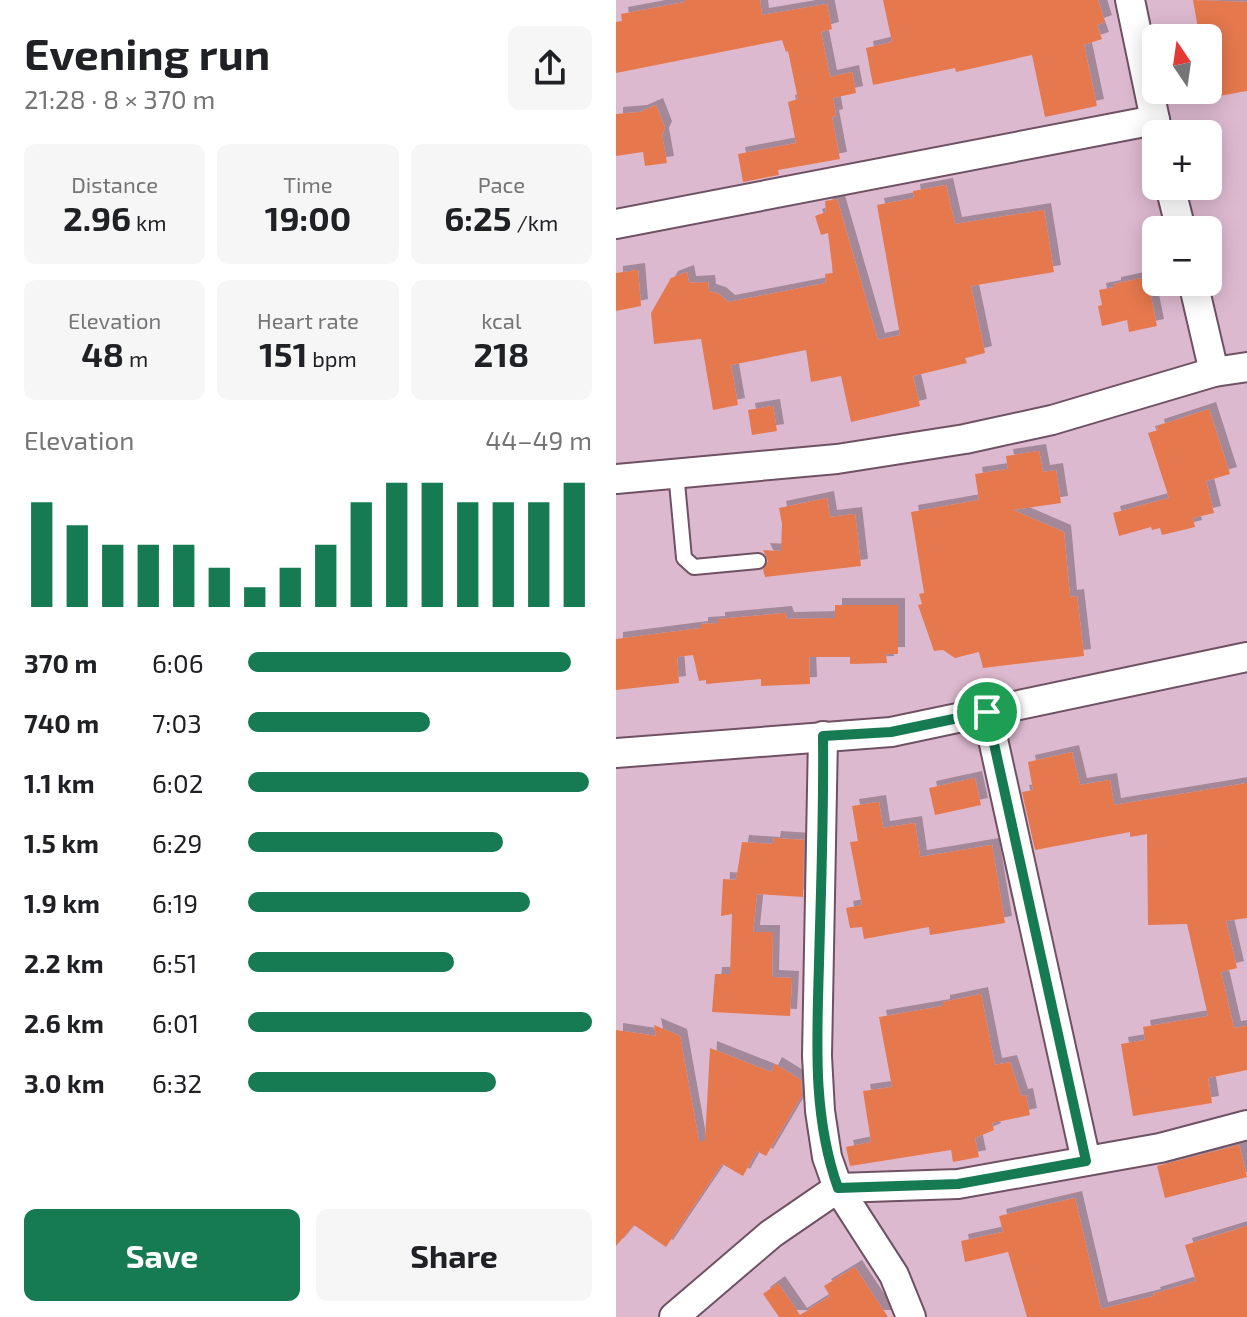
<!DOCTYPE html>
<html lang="en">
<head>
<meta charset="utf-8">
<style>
	:root { --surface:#fff; --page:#f6f6f6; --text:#202124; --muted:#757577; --accent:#167a52 }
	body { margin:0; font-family:"Exo 2",sans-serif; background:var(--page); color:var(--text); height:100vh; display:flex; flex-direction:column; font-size:30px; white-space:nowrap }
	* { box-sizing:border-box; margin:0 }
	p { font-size:26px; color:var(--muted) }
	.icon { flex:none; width:44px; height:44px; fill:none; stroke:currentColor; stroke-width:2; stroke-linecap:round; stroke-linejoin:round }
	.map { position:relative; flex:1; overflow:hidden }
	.drawer { display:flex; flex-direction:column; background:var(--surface); width:616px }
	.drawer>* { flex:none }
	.needle { width:52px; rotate:347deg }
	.buttons { position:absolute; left:526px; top:24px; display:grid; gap:16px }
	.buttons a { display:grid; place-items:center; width:80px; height:80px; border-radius:12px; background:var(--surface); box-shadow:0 4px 20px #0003; font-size:40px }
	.pin { position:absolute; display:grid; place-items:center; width:68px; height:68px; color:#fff; margin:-34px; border:4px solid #fff; border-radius:50%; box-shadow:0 2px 8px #0007 }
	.round { display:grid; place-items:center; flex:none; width:84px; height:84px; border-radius:12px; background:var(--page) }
	.summary { display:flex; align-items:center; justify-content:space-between; height:136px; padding:0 24px }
	h1 { font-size:44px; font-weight:700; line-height:60px }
	.figures { display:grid; grid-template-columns:repeat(3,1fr); gap:12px; height:136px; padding:8px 24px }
	.figures div { display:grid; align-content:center; border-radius:12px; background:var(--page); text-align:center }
	.figures b { font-size:34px; font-weight:700 }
	.figures small { font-size:22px; font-weight:400 }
	.figures p { font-size:22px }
	.chart { height:224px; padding:16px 24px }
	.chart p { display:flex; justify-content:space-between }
	.chart svg { width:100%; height:144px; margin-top:8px; stroke:var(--accent); stroke-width:6 }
	.primary-button { display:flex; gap:16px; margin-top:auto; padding:16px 24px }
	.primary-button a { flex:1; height:92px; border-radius:12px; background:var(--accent); color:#fff; font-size:32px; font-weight:700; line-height:92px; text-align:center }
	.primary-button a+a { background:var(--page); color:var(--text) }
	ul { padding:0 24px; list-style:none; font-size:26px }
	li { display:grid; grid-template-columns:128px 96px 1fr; align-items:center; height:60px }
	li i { height:20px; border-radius:10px; background:var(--accent) }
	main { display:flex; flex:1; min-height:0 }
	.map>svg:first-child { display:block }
</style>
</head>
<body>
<main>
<section class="drawer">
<div class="summary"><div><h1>Evening run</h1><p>21:28 · 8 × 370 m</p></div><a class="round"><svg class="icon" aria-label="share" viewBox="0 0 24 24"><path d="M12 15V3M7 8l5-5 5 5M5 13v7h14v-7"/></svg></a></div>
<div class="figures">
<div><p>Distance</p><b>2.96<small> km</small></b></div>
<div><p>Time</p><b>19:00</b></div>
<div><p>Pace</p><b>6:25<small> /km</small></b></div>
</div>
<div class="figures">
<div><p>Elevation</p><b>48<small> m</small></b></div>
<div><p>Heart rate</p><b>151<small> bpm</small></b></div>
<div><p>kcal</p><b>218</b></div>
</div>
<div class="chart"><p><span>Elevation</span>44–49 m</p>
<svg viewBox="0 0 160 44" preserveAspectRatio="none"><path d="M5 44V12M15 44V19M25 44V25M35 44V25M45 44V25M55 44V32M65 44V38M75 44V32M85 44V25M95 44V12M105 44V6M115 44V6M125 44V12M135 44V12M145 44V12M155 44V6"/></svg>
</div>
<ul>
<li><b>370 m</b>6:06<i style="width:94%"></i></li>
<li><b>740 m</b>7:03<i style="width:53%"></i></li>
<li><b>1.1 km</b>6:02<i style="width:99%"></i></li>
<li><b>1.5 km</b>6:29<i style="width:74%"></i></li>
<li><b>1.9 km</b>6:19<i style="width:82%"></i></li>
<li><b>2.2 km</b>6:51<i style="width:60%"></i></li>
<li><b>2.6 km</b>6:01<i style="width:100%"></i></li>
<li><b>3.0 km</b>6:32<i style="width:72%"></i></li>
</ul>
<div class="primary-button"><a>Save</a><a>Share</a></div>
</section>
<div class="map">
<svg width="631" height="1317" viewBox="0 0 631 1317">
	<defs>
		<filter id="shadow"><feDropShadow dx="7" dy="-7" stdDeviation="0" flood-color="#0004"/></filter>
	</defs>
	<rect width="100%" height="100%" fill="#ddb9cf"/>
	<g fill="#e6784e" filter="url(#shadow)">
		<polygon points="68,0 144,0 146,15 211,4 216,29 205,32 214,77 236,72 240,93 217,98 220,116 216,117 224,159 162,170 163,175 127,182 122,154 180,143 172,102 182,99 172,51 170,52 166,40 0,73 0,22 6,21 5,14 69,2"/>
		<polygon points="267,0 482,0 489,22 481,25 486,39 468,45 481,106 429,117 416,55 340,72 339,68 257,85 250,48 276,42"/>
		<polygon points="577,0 631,2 631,91 592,98 592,38 587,38 586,33 583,34"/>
		<polygon points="40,105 49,128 46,135 51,163 29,166 27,152 0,156 0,114 24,112"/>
		<polygon points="330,185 339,224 428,210 438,272 355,286 369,353 349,358 351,363 297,376 304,406 235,422 225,376 195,382 190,350 115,365 122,405 97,410 85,339 38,344 35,313 55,278 71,272 73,283 92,282 93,291 103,294 112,302 210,283 209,274 217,273 212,233 205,235 199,216 210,212 209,201 221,199 262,340 284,335 261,205 298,198 297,191"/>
		<polygon points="22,270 25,306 0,311 0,273"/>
		<polygon points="531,277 541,326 513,332 511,320 486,326 482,306 486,305 483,290 498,287 498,284"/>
		<polygon points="157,406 161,431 136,435 132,410"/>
		<polygon points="593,409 614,474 590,481 598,513 577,518 579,527 546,535 544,528 536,530 535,527 503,536 497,513 553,498 532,433 542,430 541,426"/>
		<polygon points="423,451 427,472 440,470 445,503 397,510 448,532 454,597 461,596 468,656 367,668 363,652 339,658 327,650 318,651 302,605 306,604 303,594 308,593 295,512 363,500 359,474 392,469 390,456"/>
		<polygon points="211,498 214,517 239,514 245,566 149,577 147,569 152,561 147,550 165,551 166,524 163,508"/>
		<polygon points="219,605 282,605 282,654 270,654 271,663 234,664 234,657 193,657 194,684 145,686 145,679 90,684 90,680 83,681 77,655 61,657 63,683 0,690 0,639 85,628 85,624 102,623 102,619 169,613 171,619 219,618"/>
		<polygon points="456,752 464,785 494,780 498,805 631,783 631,918 610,921 621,968 605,972 618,1028 631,1026 631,1070 592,1078 596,1103 517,1116 505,1044 529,1040 527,1027 592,1016 571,924 532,925 531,834 514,837 514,832 419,850 406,792 417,790 412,762"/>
		<polygon points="359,778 365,805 319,815 313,788"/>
		<polygon points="263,802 267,828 299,823 304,857 376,845 389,923 314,935 313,927 248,939 246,927 234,928 230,908 246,905 234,842 242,841 236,806"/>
		<polygon points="158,838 188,840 187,897 141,894 137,932 157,932 156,977 176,978 174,1016 96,1012 99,974 114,974 116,914 105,916 107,879 120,880 126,842 157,844"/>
		<polygon points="365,994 379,1065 394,1062 405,1096 410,1095 414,1115 376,1123 378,1130 359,1138 363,1157 337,1162 335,1150 234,1166 230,1147 255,1142 247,1091 276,1087 263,1017 327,1006 327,1002"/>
		<polygon points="38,1025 64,1036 83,1141 89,1141 94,1048 155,1072 159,1064 185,1080 186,1095 150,1156 141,1151 127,1176 106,1164 50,1247 18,1225 0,1246 0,1030 40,1036"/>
		<polygon points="623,1145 631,1177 549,1198 541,1166"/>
		<polygon points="459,1198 485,1309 538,1296 537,1294 580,1281 569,1245 631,1226 631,1317 411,1317 392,1252 349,1262 345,1241 387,1232 383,1216"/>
		<polygon points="239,1267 272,1317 163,1317 147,1294 162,1283 184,1315 214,1296 208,1286"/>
	</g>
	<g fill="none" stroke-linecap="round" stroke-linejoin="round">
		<g stroke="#6f5164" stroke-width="18">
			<polyline id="lane" points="60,472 68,558 78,567 142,561"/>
		</g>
		<g stroke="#6f5164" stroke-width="32">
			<g id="street">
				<polyline points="514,0 542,134"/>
				<polyline points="554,186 565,230"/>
				<polyline points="0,224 539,120"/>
				<polyline points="577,282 598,372"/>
				<polyline points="0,479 221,459 349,439 436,420 598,372 631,367"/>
				<polyline points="371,712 470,1161"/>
				<polyline points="207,736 201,1056 204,1111 211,1157 222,1188 278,1275 295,1317"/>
				<polyline points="0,753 275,732 631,657"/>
				<polyline points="58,1317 155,1234 222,1188 342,1184 544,1148 631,1125"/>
			</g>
		</g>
		<use href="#lane" stroke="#fff" stroke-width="14"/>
		<use href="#street" stroke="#fff" stroke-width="28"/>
	</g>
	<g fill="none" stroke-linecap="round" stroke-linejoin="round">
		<g stroke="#fff" stroke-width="16">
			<path id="route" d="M371 712 470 1161 342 1184 222 1188C196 1115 201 1039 203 963 205 887 208 812 207 736L275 732Z"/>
		</g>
		<use href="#route" stroke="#167a52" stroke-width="10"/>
	</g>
</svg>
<div class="buttons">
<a><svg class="needle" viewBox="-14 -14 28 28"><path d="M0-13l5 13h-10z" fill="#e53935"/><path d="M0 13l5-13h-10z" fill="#757577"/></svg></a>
<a>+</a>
<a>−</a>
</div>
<div class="pin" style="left:371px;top:712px;background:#1e9e55"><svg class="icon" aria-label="arrive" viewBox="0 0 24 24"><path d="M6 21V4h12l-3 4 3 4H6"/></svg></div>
</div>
</main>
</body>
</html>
